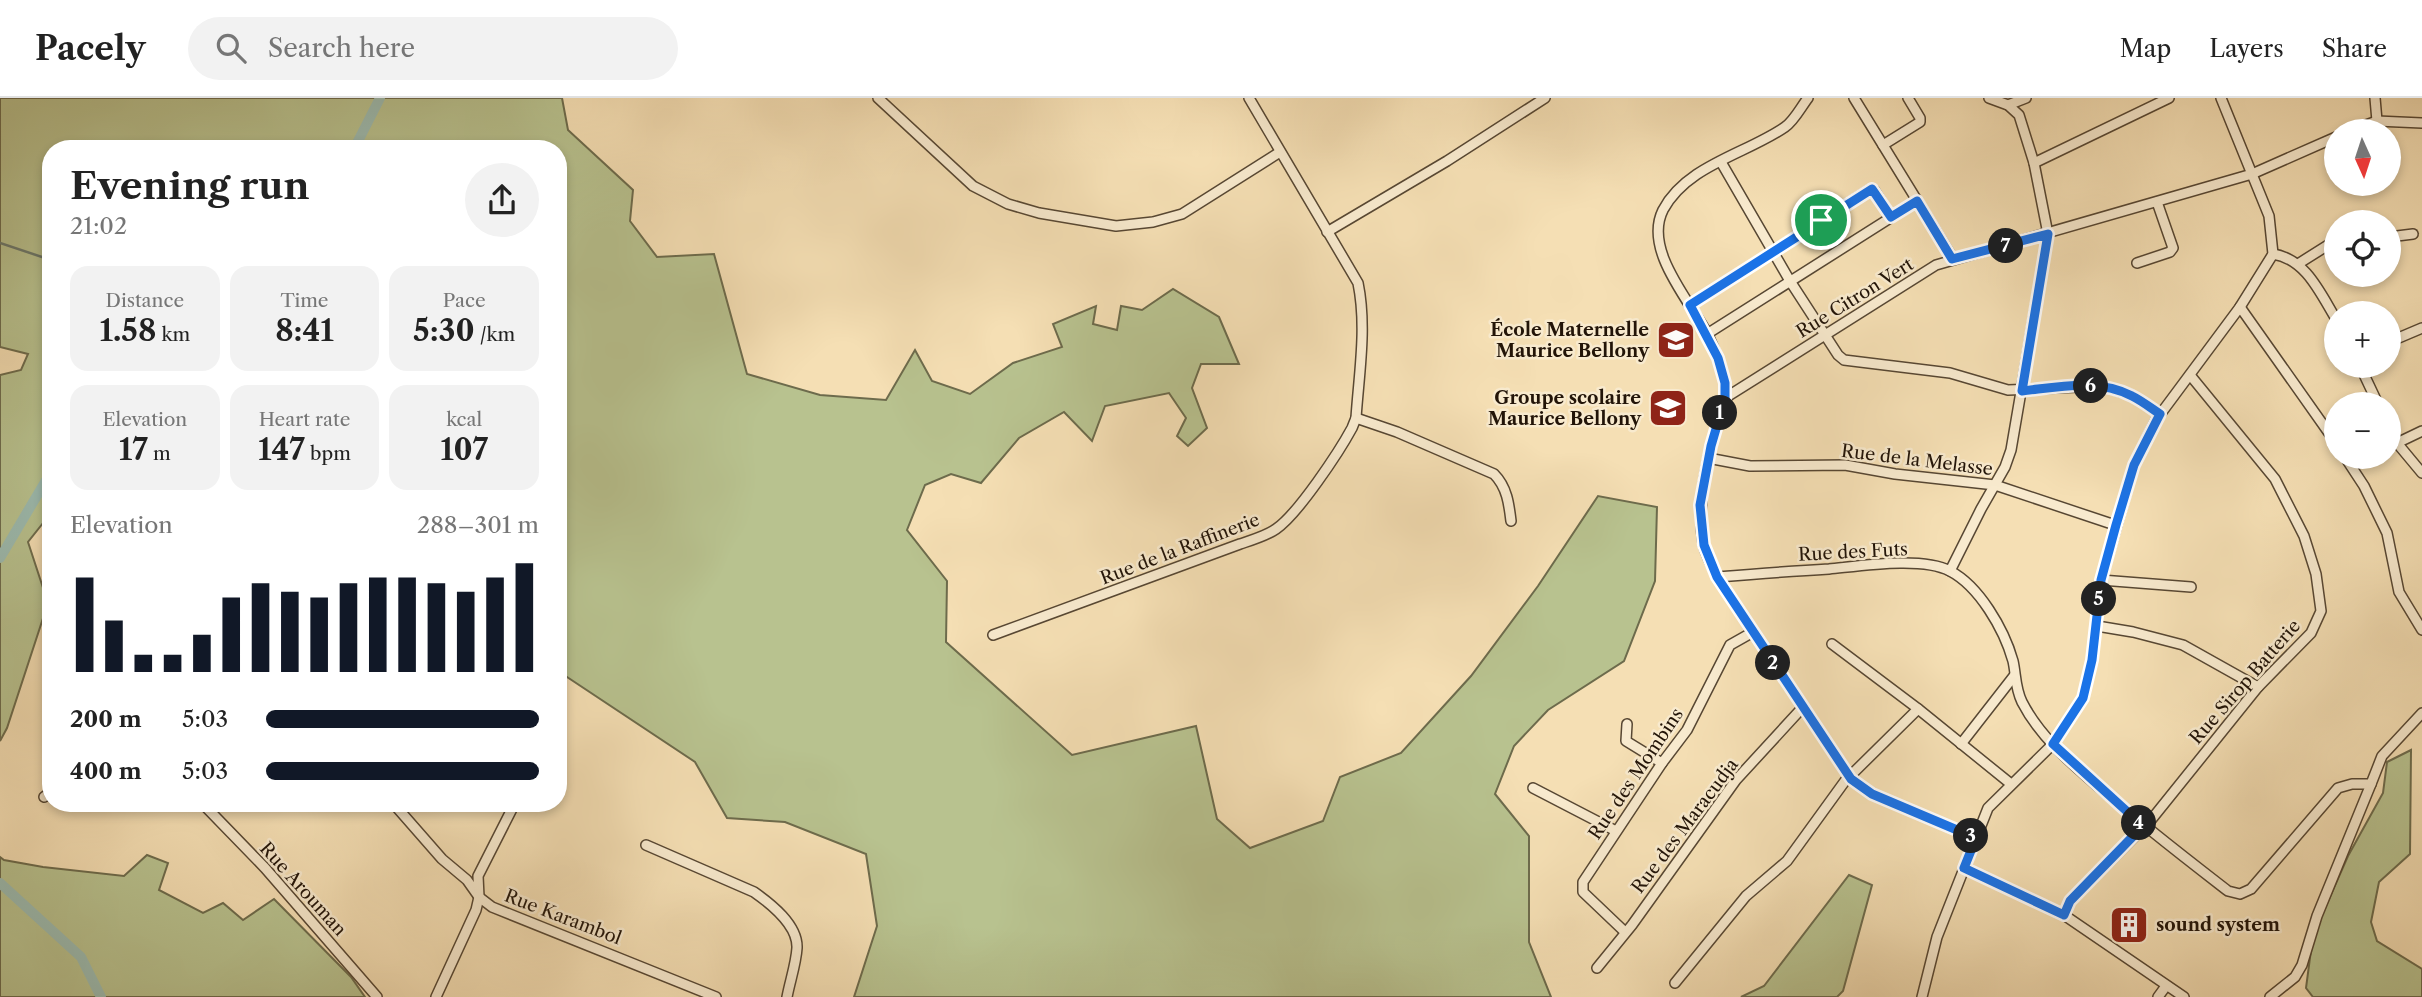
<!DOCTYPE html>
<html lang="en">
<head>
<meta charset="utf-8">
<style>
	:root { --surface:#fff; --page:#f2f2f2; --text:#222; --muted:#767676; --line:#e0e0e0; --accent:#111827 }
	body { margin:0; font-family:"Libre Caslon Text",serif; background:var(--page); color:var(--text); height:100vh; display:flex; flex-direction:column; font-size:26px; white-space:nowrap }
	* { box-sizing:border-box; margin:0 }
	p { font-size:23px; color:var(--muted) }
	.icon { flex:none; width:38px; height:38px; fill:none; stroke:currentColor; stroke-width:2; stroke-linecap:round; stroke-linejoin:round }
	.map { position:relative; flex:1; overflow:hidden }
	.details { position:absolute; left:42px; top:42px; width:525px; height:672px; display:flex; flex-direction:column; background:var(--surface); border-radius:28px; box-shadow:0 4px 10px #0003 }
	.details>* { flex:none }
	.needle { width:46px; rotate:177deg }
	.fabs { position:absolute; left:2324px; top:21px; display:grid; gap:14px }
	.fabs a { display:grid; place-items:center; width:77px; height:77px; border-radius:50%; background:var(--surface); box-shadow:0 4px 10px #0003; font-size:35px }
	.pin { position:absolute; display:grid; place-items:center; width:60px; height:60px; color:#fff; margin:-30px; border:4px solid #fff; border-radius:50%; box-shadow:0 2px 7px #0007 }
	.km { position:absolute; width:35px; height:35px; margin:-18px; border-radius:50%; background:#222; color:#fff; font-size:19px; line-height:35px; text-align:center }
	.round { display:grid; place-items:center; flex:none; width:74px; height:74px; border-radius:37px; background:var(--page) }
	.summary { display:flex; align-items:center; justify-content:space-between; height:119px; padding:0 28px }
	h1 { font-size:38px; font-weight:800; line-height:52px }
	.figures { display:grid; grid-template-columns:repeat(3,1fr); gap:10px; height:119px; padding:7px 28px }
	.figures div { display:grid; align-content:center; border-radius:18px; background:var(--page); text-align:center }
	.figures b { font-size:30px; font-weight:800 }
	.figures small { font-size:19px; font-weight:400 }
	.figures p { font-size:19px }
	.chart { height:196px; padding:14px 28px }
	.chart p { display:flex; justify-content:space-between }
	.chart svg { width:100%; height:126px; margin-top:7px; stroke:var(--accent); stroke-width:6 }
	ul { padding:0 28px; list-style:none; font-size:23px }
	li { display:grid; grid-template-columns:112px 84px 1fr; align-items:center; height:52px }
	li i { height:18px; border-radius:9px; background:var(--accent) }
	header { display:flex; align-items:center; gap:42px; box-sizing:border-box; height:98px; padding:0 35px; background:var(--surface); border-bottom:2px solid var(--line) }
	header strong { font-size:33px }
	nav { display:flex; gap:38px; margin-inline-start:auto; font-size:24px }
	.search { width:490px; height:63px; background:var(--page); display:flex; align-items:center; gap:18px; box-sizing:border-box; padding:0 24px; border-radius:38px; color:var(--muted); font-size:26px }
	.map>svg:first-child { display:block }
</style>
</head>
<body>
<header>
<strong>Pacely</strong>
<div class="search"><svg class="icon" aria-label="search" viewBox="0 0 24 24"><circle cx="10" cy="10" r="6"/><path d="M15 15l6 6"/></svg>Search here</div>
<nav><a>Map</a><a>Layers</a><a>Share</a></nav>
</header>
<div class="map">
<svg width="2422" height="899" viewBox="0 0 2422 899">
	<rect width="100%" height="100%" fill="#f5dfb4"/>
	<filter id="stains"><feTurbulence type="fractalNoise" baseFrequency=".00286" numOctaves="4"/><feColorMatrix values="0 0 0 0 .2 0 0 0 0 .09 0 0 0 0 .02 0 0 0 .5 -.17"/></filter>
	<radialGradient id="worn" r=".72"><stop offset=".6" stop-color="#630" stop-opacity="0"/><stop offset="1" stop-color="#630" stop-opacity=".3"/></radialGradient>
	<g fill="#b8c28f" stroke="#6d6b4c" stroke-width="2">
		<polygon points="0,0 562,0 568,32 633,92 630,123 657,159 714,156 747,276 820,297 886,302 915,252 932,283 970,296 1013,265 1062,249 1053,226 1096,208 1093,226 1117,232 1121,208 1142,212 1173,191 1219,219 1239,266 1201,266 1192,290 1207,330 1188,348 1177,338 1186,320 1169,295 1105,308 1092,343 1064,314 1019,340 981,385 951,376 925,387 907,432 947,483 946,544 1072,657 1196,628 1217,721 1250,750 1323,723 1340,679 1401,655 1471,578 1538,488 1598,398 1657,409 1655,483 1624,563 1548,612 1514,648 1495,696 1529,738 1529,844 1551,899 854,899 877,828 866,756 785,724 727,720 695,664 558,573 558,51 51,51 51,415 28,444 48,505 7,630 0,643 0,277 21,272 28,256 0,249"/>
		<polygon points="2411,652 2410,756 2379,784 2371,824 2377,843 2422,871 2422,899 2313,899 2306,890 2313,837 2348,758 2383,695 2387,664"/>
		<polygon points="147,757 168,765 159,792 203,815 223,805 243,822 274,801 351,879 365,899 0,899 0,759 4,762 43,769 124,778"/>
		<polygon points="1849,777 1872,787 1843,893 1837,899 1741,899 1764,888"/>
	</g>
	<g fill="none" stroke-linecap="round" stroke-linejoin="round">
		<polyline stroke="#6b796d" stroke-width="2.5" points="0,145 51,162"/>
		<g stroke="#9cbcb1" stroke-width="10">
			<polyline points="354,51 380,0"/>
			<polyline points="0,460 51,374"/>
			<polyline points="0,785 81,859 101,899"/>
		</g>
		<g stroke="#574733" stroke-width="12">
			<g id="street">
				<polyline points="878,0 973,88 1008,106 1039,115 1116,128 1153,124 1182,116 1280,54"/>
				<path d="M1808 0C1801 9 1794 23 1785 29 1746 56 1687 67 1663 112 1643 152 1690 203 1708 237 1715 252 1721 267 1724 282 1727 300 1719 317 1715 334 1705 370 1697 408 1703 445 1705 456 1713 469 1717 479L1851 681 1872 696 1976 740"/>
				<polyline points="1854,0 1953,161"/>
				<polyline points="2375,0 2377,23"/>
				<polyline points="2008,7 2026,0"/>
				<polyline points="2350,33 2377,23 2422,25"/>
				<polyline points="1883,47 1920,24 1920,20 1908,0"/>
				<polyline points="1721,64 1790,183 1838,257 1844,262 1950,275 2008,292 2103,288 2131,297 2160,316"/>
				<polyline points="2034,65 2169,0"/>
				<polyline points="1327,134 1447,63 1545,0"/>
				<polyline points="2389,139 2413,136"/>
				<path d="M2273 156C2306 161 2320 195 2336 221"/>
				<polyline points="2137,165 2170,154 2173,150 2157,104"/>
				<polyline points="2298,166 2336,142"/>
				<polyline points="1690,207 1869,92 1874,92 1891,119"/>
				<polyline points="2240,209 2336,345"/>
				<polyline points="1707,236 1917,103"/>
				<polyline points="2389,244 2422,230"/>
				<polyline points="2360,268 2378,306"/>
				<polyline points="1725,300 1936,167 2252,76 2336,39"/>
				<path d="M1356 320 1397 334 1494 376C1507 389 1509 406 1511 423"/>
				<polyline points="2389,328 2397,345 2422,375"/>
				<polyline points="2397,345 2422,333"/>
				<polyline points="2345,359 2364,388 2387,435 2399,494 2422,532"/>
				<polyline points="1708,360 1750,368 1845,367 1895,376 1995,387 2115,427"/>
				<polyline points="1950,473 1981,411 2005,369 2011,352 2048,136 2034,65 2019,17 2008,7 1989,0"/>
				<path d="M1717 479C1754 476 1792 473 1829 471 1860 468 1922 458 1950 473 1979 488 2004 531 2013 563 2016 576 2015 590 2022 604 2040 639 2070 664 2100 690 2141 726 2184 759 2228 793L2240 796 2251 791 2338 690 2352 686H2371L2382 658 2422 615"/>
				<polyline points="2101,482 2191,489"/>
				<polyline points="2097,528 2133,534 2183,547 2258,589"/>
				<path d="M993 537 1240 446C1252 442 1266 438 1276 431 1298 416 1339 354 1352 330L1356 320C1359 275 1367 229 1358 185L1249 0"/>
				<polyline points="1832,546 1917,610 2011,686"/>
				<polyline points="1627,626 1626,643 1662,665"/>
				<polyline points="1961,646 2014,578"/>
				<polyline points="1533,690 1616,733"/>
				<polyline points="44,699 51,694"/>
				<polyline points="202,705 265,770 377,899"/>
				<polyline points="393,705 442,761 467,782 479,799 492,809 716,899"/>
				<path d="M646 747 754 794C771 806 798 827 797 850 796 866 790 883 787 899"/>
				<polyline points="1964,770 2064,817 2184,899"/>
				<polyline points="2064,817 2070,803 2151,722 2258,589 2311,535 2321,513 2316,476 2304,438 2275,381 2190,277"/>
				<polyline points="1625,834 1583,794 1583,784 1662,665 1687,632 1730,547 1753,534"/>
				<polyline points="1597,870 1632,827 1736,682 1803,609"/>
				<polyline points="1675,885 1746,798 1787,763 1845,683 1918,611"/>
				<polyline points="436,899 476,812 479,799 478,778 515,705"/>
				<polyline points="1922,899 1937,839 1988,710 2053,646 2083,600 2092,562 2101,482 2134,367 2156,322 2240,209 2273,156 2269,118 2221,0"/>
				<polyline points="2158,899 2166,888"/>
				<polyline points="2270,899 2295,879 2302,867 2317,818 2371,686"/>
			</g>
		</g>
		<use href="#street" stroke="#f8eace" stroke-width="9"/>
	</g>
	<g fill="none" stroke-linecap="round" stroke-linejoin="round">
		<g stroke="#fff" stroke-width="14">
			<path id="route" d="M1872 91 1891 119 1917 103 1952 161 2048 136 2022 293C2058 289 2098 280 2132 298 2142 303 2151 310 2160 316L2134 367 2116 427 2101 482 2092 562 2083 600 2053 646 2143 728 2070 803 2064 817 1964 770 1976 740 1872 696 1851 681 1717 479 1704 447 1700 407 1711 348 1725 300V285L1718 260 1690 207Z"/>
		</g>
		<use href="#route" stroke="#1a73e8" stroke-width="9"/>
	</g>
	<defs>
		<g id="school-square" transform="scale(2.0125)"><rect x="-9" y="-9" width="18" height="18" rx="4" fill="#8f2418" stroke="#f8eace"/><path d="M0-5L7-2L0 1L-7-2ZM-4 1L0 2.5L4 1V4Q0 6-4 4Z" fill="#fff"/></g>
		<g id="building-square" transform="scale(2.0125)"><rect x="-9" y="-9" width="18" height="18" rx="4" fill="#8f2418" stroke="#f8eace"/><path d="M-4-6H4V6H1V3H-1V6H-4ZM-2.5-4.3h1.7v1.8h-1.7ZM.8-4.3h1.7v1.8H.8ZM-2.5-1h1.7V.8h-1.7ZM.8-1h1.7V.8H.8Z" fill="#fff"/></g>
	</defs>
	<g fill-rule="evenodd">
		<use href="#school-square" x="1676" y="242"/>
		<use href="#school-square" x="1668" y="310"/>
		<use href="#building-square" x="2129" y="827"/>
	</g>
	<g text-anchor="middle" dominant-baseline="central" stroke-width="5" stroke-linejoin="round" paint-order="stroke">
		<g font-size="18" fill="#221408" stroke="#f8eace">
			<text transform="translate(1855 200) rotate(-32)">Rue Citron Vert</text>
			<text transform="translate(1917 362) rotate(7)">Rue de la Melasse</text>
			<text transform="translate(1180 451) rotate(-21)">Rue de la Raffinerie</text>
			<text transform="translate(1853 454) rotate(-3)">Rue des Futs</text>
			<text transform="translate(2245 584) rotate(-49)">Rue Sirop Batterie</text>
			<text transform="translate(1636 676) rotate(-56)">Rue des Mombins</text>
			<text transform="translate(1685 728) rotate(-53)">Rue des Maracudja</text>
			<text transform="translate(303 791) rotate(48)">Rue Arouman</text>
			<text transform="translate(563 819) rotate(21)">Rue Karambol</text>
		</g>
		<g font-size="18" font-weight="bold" fill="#221408" stroke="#f8eace" text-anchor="end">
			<text x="1649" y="232">École Maternelle<tspan x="1649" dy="21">Maurice Bellony</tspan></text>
			<text x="1641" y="300">Groupe scolaire<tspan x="1641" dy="21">Maurice Bellony</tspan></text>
			<text x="2156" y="827" text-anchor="start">sound system</text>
		</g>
	</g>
	<rect width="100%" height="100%" filter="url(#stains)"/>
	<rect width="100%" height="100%" fill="url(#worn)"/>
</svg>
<div class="fabs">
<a><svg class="needle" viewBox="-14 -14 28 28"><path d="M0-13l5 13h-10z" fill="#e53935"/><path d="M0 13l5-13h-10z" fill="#767676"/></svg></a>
<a><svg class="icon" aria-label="locate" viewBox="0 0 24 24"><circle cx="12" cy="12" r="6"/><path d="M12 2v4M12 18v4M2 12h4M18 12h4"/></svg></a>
<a>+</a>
<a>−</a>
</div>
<div class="pin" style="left:1821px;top:122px;background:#1e9e55"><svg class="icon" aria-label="arrive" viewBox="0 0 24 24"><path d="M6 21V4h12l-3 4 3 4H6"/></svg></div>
<b class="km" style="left:1720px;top:315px">1</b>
<b class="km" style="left:1773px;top:565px">2</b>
<b class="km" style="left:1971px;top:738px">3</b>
<b class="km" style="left:2139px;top:725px">4</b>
<b class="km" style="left:2099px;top:501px">5</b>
<b class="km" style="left:2091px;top:288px">6</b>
<b class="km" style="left:2006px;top:148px">7</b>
<section class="details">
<div class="summary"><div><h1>Evening run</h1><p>21:02</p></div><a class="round"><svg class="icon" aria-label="share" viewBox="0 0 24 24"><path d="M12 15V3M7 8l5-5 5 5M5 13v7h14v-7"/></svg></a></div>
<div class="figures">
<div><p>Distance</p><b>1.58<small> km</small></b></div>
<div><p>Time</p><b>8:41</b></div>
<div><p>Pace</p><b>5:30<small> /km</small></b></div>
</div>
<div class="figures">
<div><p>Elevation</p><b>17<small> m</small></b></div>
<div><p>Heart rate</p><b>147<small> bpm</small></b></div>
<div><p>kcal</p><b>107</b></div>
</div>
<div class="chart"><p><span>Elevation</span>288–301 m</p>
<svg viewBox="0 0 160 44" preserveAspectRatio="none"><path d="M5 44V11M15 44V26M25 44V38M35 44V38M45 44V31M55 44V18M65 44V13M75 44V16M85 44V18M95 44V13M105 44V11M115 44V11M125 44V13M135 44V16M145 44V11M155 44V6"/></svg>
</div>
<ul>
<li><b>200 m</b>5:03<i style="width:100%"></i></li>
<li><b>400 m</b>5:03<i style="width:100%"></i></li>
</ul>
</section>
</div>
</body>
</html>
